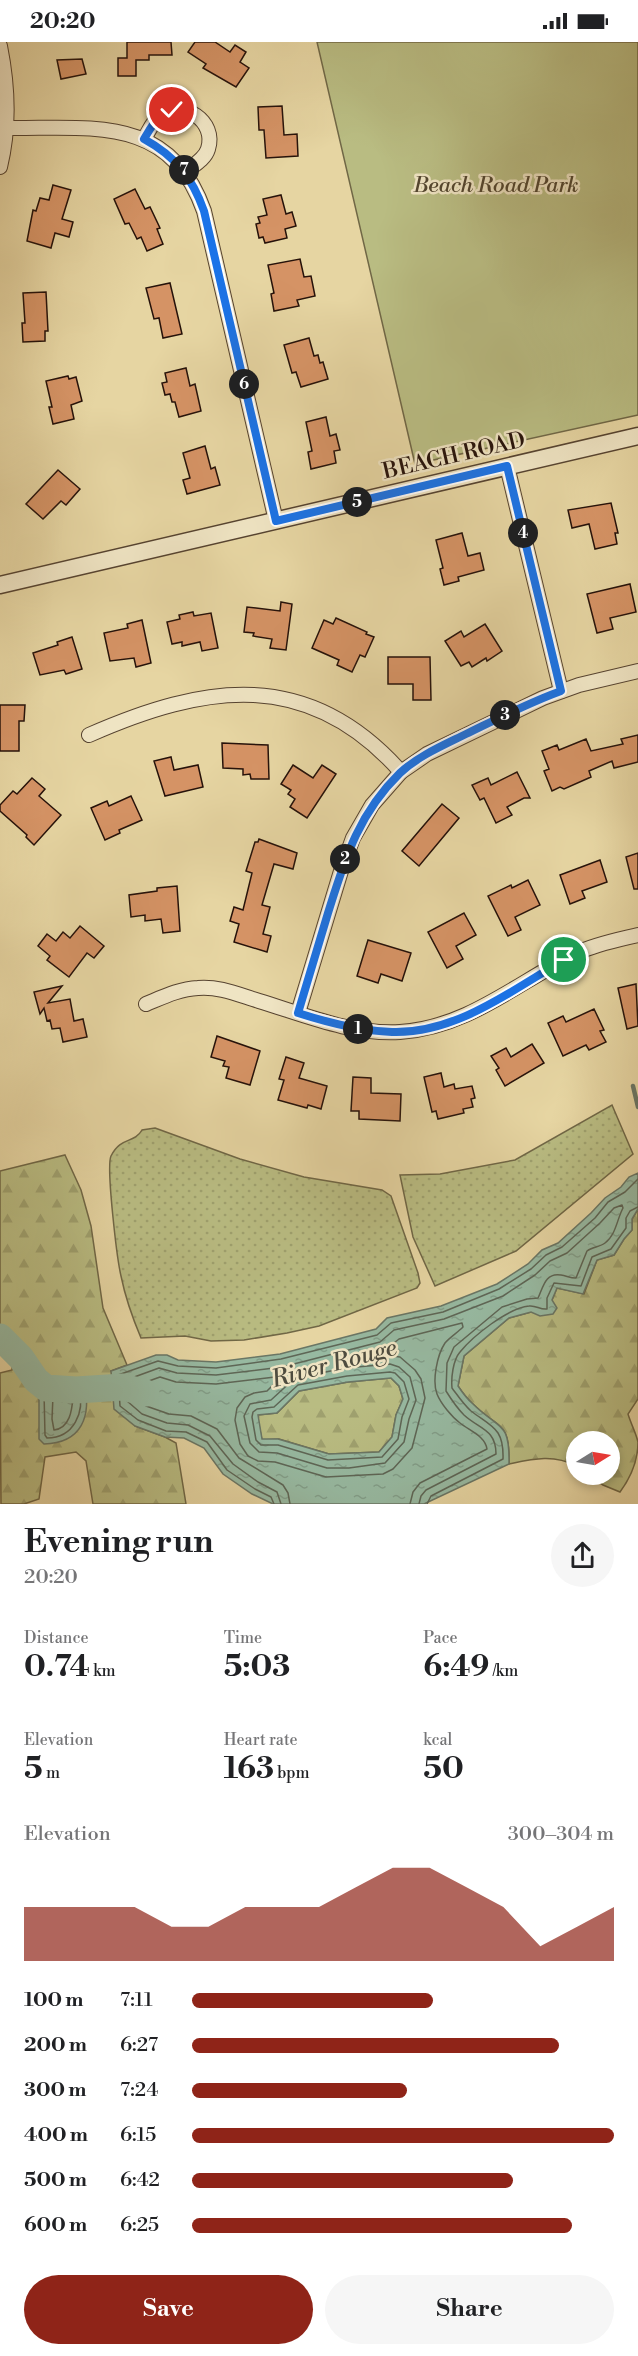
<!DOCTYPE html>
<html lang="en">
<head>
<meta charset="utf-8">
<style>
	:root { --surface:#fff; --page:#f6f6f6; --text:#202124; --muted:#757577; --accent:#8f2418 }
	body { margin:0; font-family:"Libre Bodoni",serif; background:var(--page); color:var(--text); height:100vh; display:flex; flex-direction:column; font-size:22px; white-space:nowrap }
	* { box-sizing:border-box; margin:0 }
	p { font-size:20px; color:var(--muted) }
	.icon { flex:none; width:33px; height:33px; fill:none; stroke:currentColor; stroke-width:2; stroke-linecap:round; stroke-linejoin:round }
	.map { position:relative; height:1462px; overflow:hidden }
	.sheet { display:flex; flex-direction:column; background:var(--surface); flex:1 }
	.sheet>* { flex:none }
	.needle { width:39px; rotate:79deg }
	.fabs { position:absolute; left:566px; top:1389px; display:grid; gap:12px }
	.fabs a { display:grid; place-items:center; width:54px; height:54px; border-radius:50%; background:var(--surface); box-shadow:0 3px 9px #0003; font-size:30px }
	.pin { position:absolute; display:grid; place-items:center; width:51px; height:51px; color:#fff; margin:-26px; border:3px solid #fff; border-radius:50%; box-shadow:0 2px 6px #0007 }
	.km { position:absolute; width:30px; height:30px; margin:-15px; border-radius:50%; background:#222; color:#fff; font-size:16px; line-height:30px; text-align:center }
	.round { display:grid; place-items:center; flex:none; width:63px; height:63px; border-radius:32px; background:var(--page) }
	.head { display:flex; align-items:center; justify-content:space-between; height:102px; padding:0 24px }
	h1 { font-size:33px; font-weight:700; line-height:45px }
	.stats { display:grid; grid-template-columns:repeat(3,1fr); gap:9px; height:102px; padding:6px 24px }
	.stats div { display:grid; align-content:center }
	.stats b { font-size:30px; font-weight:700 }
	.stats small { font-size:16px; font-weight:400 }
	.stats p { font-size:16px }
	.chart { height:168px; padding:12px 24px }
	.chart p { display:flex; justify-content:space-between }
	.chart svg { width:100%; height:108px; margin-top:6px; fill:var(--accent); opacity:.7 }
	.button { display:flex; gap:12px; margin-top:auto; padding:12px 24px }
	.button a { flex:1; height:69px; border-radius:36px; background:var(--accent); color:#fff; font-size:24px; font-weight:700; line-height:69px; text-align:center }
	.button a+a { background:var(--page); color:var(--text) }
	ul { padding:0 24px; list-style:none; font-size:20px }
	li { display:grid; grid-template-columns:96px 72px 1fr; align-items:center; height:45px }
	li i { height:15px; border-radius:8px; background:var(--accent) }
	.status { display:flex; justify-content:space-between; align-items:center; height:42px; padding:0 30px; background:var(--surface); direction:ltr }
	.status svg { height:16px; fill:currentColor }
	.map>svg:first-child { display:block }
</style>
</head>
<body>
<div class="status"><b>20:20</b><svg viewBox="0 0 49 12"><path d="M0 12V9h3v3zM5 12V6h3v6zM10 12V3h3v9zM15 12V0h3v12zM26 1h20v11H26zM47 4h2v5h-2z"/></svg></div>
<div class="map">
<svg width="638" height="1462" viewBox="0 0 638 1462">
	<defs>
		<pattern id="grass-dots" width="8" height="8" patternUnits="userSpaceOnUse" patternTransform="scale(1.5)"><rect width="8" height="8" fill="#b9bc82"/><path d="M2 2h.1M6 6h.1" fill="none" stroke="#9fa16f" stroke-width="1.8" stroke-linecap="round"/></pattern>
		<pattern id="forest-firs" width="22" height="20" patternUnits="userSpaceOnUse" patternTransform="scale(1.5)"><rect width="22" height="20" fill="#b9bc82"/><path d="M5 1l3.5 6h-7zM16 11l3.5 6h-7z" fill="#9fa16f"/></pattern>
		<pattern id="water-ripples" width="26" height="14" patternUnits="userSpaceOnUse" patternTransform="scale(1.5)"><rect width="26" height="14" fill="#97b9a1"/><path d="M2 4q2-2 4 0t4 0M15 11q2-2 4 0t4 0" fill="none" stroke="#829e89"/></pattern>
	</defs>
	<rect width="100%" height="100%" fill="#e6d5a2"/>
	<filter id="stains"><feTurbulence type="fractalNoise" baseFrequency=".00333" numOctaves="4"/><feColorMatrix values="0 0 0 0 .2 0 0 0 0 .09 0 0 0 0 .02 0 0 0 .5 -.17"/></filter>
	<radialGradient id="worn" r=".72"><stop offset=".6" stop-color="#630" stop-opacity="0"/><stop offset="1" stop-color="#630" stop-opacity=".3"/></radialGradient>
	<g fill="url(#grass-dots)" stroke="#706746" stroke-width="1.5">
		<polygon points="612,1063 633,1112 516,1209 435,1244 413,1195 400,1133 440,1132 515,1118"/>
		<path d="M155 1086 240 1117 304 1135 382 1148 391 1154 418 1231 420 1241 417 1246 319 1284 287 1291 244 1298 211 1299 185 1294 141 1296C133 1277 125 1254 121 1234 117 1217 106 1125 111 1114 121 1094 134 1102 142 1088Z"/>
	</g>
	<g fill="url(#forest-firs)" stroke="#706746" stroke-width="1.5">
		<polygon points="65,1113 81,1148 91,1184 103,1266 127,1323 111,1329 135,1384 165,1395 176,1401 186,1462 93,1462 86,1419 76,1410 45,1415 39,1457 24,1462 1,1462 0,1331 12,1328 13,1302 0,1287 0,1129"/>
		<path d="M638 1167V1357L628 1372C631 1382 636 1391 638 1400 638 1420 631 1435 620 1450L603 1443 589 1433 609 1432V1400H576V1424C554 1412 533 1417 509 1422 510 1378 499 1388 473 1362 467 1357 462 1350 458 1344L464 1314 509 1276 531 1270 552 1258 557 1246 584 1252 597 1218 614 1213 624 1197 632 1188V1177Z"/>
		<polygon points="391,1336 399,1344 403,1357 396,1373 392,1395 379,1410 329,1412 279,1397 262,1398 257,1373 277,1371 299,1349 348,1340"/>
	</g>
	<polygon fill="#b9bc82" stroke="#706746" stroke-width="1.5" points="317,0 638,0 638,373 415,422"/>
	<g fill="url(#water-ripples)" stroke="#6a7665" stroke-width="1.5" fill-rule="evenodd">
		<path d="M638 1131V1167L632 1177V1188L624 1197 614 1213 597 1218 583 1252 557 1246 552 1258 557 1266 553 1272 540 1274 531 1270 509 1276 464 1314 458 1344C462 1350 467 1357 473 1362 499 1388 510 1378 509 1422L424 1462H273L252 1452 223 1432 204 1406 184 1396 165 1395 135 1384 114 1367 111 1329 156 1313H167L178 1318 216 1320 280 1312 376 1287 387 1276 441 1264 497 1242 528 1222 542 1208 558 1201 591 1171 605 1156 621 1145 629 1135ZM391 1336 399 1344 403 1357 396 1373 392 1395 379 1410 329 1412 278 1397H262L258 1373 277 1371 299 1349 348 1340Z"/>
		<path d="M44 1336C57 1340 70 1337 84 1340 92 1374 82 1401 44 1402L39 1397V1356L37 1350Z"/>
	</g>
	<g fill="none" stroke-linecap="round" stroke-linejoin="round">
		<g stroke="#5e6656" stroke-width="1.5">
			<polygon points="390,1322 399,1325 410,1335 416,1358 409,1377 404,1400 385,1421 349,1426 327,1426 277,1411 259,1410 250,1401 244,1374 250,1362 271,1358 295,1336 346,1326"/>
			<polygon points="390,1330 395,1331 404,1340 409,1357 402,1375 398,1397 382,1415 328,1418 278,1403 261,1403 256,1398 252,1375 253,1370 257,1367 274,1365 298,1343 347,1334"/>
			<path d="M68 1343 79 1347C85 1370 74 1396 47 1396L45 1393 44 1350 48 1344Z"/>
			<path d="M68 1351 73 1355C72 1368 70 1386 54 1388L52 1377 53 1354Z"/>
			<polyline points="274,1462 271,1455 255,1447 227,1428 207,1400 186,1390 166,1389 138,1378 120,1364 118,1333 158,1319 178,1324 216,1326 281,1317 377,1293 391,1281 443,1270 499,1247 531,1227 546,1213 562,1205 595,1176 608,1160 625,1150 638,1137"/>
			<path d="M281 1462 277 1450 258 1440 233 1422 210 1394 188 1383 167 1381 142 1372 127 1359 126 1338 159 1326 177 1331 216 1333 282 1325 380 1300 394 1288 444 1277 503 1254 535 1233 550 1219 567 1211 600 1181 614 1166 622 1163 623 1166C617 1177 616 1193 605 1201 600 1205 592 1205 587 1209L576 1236C570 1236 567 1234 561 1233 545 1230 543 1246 538 1256L527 1257 502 1265 454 1305 447 1321 446 1349C451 1357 457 1366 464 1373 479 1387 496 1387 496 1412L426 1448 421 1454 419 1462"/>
			<path d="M290 1462 288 1451 283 1443 239 1416 217 1387 191 1374 169 1372 146 1364 136 1355 135 1344 160 1335 176 1340 216 1342 275 1335 276 1340 267 1349 254 1351 245 1355 237 1366 235 1378 240 1402 248 1414 258 1419 275 1420 326 1435 383 1432 393 1427 412 1406 425 1356 421 1337 415 1328 400 1315 385 1313 384 1309 399 1297 462 1281 463 1285C457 1291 450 1295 445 1301 437 1313 432 1339 437 1352 441 1362 452 1375 460 1381 470 1389 485 1394 487 1407L420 1441 413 1450 410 1462"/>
			<path d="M427 1462 431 1454 503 1417C504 1386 492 1385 471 1369 464 1363 458 1354 452 1346 451 1336 453 1318 460 1310 473 1294 508 1266 529 1264 536 1263 540 1268 547 1267V1256L554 1241 581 1244 592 1215 611 1207 626 1186V1176L630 1169 638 1165"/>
		</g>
		<polyline stroke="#6a7665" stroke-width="4.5" points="633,1044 638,1065"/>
		<polyline stroke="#97b9a1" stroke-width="27" points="0,1295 21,1316 36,1338 46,1346 76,1348 123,1345 146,1351"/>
	</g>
	<g fill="#d59365" stroke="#26120a" stroke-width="1.5">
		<polygon points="127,0 171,0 172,13 149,13 149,18 136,18 136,34 118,34 118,16 127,16"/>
		<polygon points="195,0 215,0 230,10 235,3 246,10 240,20 249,26 236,45 203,26 206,22 188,10"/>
		<polygon points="82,17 86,32 61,37 57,18"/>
		<polygon points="282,64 284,93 297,92 298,114 266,116 264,88 259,88 258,65"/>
		<polygon points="53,143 71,148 62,177 73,180 69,195 55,191 51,206 27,199 33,168 36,169 40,156 49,158"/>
		<polygon points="135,147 145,167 150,165 160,186 157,187 163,202 147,209 141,195 137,197 129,181 125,182 114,157"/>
		<polygon points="281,153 286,172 292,170 296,184 285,187 287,196 265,201 263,195 259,196 256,182 260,181 258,175 267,173 263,157"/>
		<polygon points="300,217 304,235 311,234 315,254 297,258 299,264 274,269 271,252 274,251 268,223"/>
		<polygon points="170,241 182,292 163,296 159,276 154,277 146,246"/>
		<polygon points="46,250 48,289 45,289 45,299 23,300 22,281 25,281 23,251"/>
		<polygon points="309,296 314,314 318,313 320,321 323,320 328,337 301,345 296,330 292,331 284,303"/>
		<polygon points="186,326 190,344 195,342 201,369 179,375 175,360 172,360 170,352 165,353 162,341 167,340 165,331"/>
		<polygon points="68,334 69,337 76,335 82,359 71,363 74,377 53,382 49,365 52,365 46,339"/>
		<polygon points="326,375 330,394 336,392 340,408 334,409 336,421 311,427 308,410 312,409 306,380"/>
		<polygon points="205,404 211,427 215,425 220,443 187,452 183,438 190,436 183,411"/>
		<polygon points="58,428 80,447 66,463 61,459 43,477 26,462"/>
		<polygon points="611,461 618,491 615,491 617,502 595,507 589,482 572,486 568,468"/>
		<polygon points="462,491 468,514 480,511 484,528 458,535 459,539 444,543 440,527 443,526 436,498"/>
		<polygon points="630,542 636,570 610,576 613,587 597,591 587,552"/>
		<polygon points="281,560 292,562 286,608 270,606 272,597 253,594 254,591 244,590 247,565 280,569"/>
		<polygon points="193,570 194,574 211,571 218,606 202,609 200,600 182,604 182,600 172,602 167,580 180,577 179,573"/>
		<polygon points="336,576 367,590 366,592 374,595 365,615 360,613 352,630 337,623 339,618 312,606 324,578 333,582"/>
		<polygon points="142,578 151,621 136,625 134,616 110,619 104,591 128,586 127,582"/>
		<polygon points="485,582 502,609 487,619 486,616 472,625 469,620 461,624 445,599 461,589 464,595"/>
		<polygon points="72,595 82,627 66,632 64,628 40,633 33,611 58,603 57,600"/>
		<polygon points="388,615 430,615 431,658 413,658 413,642 388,642"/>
		<polygon points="0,663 25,663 24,679 19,679 19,709 0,709"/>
		<polygon points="638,693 638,720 614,726 612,719 589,729 591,735 564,747 560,745 552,749 544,729 549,727 542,709 557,703 559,708 586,697 591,709 623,702 621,697"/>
		<polygon points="222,701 268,703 269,737 251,737 250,732 243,733 243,727 223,726"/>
		<polygon points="171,715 174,728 198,723 203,745 165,754 154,719"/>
		<polygon points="293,723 313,736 322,723 336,732 307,776 290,765 295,757 288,752 291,748 281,742"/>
		<polygon points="517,730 530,756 524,756 507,765 512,773 496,781 484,756 480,758 472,743 488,736 491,743"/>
		<polygon points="32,736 45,747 39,754 61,773 34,803 26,795 27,793 0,769 0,763 13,749 17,752"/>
		<polygon points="131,754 142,778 119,788 120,791 105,798 91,766 107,759 109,764"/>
		<polygon points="442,762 459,776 419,824 402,809"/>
		<polygon points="259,797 297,811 293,827 274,822 262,863 270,865 263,892 271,894 267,910 234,900 239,882 230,879 234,865 243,868 252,831 246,829 255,800 258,800"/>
		<polygon points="638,811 638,847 634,847 626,815"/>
		<polygon points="600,818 607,840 582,849 585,856 570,862 560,833"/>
		<polygon points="528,838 540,863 515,875 521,888 508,894 488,854 511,843 512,846"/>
		<polygon points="177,844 180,889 163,891 161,877 145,879 145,873 131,875 129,853 157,849 157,846"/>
		<polygon points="464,871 476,893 456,904 463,917 447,926 428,890"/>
		<polygon points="80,884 104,904 94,916 87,911 69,935 47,918 50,914 38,904 47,892 56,899 63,890 70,896"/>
		<polygon points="368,898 411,911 402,939 381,932 378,941 357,934"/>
		<polygon points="636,942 638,984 627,987 618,946"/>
		<polygon points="62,944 48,961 70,957 74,979 83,977 87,995 63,1000 60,986 52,987 50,978 47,979 44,966 40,972 34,950"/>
		<polygon points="594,967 604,988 600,989 606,1000 589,1008 586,1003 563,1014 548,981 563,974 566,980"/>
		<polygon points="217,994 260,1009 250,1043 226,1036 229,1025 223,1024 225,1019 211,1015"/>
		<polygon points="532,1002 544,1021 505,1044 496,1028 499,1026 491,1014 506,1006 511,1015"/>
		<polygon points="286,1015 304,1021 299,1036 327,1044 321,1067 308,1063 307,1066 278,1058 284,1038 279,1037"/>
		<polygon points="441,1031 444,1045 454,1042 455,1047 472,1044 475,1056 471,1057 473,1065 463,1067 464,1071 438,1077 436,1069 432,1070 424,1035"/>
		<polygon points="353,1035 371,1036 371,1051 401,1052 400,1079 359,1077 359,1069 351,1069"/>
	</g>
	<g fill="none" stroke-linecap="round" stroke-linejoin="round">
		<g stroke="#564330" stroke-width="16">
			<g id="minor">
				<path d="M0 4C8 44 10 84 0 125"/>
				<path d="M7 86C91 87 170 72 204 169L276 479"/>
				<path d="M144 97C149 89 153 79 160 73 183 57 217 79 208 107 205 117 194 123 185 130"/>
				<polyline points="507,424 561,649"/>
				<path d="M89 693C205 642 308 625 401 730"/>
				<path d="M146 962C163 955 179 947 198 946 219 944 239 953 259 959 305 973 352 993 400 990 468 986 519 939 577 911 596 902 617 898 638 893"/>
				<polyline points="298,971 341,829 353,796 372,763 401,730 427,712 543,656 579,643 638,629"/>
			</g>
		</g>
		<g stroke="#564330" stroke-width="19">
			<polyline id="tertiary" points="0,543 638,394"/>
		</g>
		<use href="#minor" stroke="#efe4c3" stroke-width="14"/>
		<use href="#tertiary" stroke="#efe4c3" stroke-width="16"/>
	</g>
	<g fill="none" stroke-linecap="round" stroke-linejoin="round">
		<g stroke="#fff" stroke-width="12">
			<path id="route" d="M172 68C157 73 152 84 144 97 175 114 192 135 204 169L276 479 507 424 561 649C528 661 497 677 466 692 444 703 418 714 400 731 358 772 345 817 328 871 318 904 308 938 298 971 329 981 360 989 392 990 456 992 512 948 564 918"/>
		</g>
		<use href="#route" stroke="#1a73e8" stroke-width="8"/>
	</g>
	<g text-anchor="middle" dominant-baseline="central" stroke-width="5" stroke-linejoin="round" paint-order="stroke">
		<g font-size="22" font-style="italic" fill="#52452e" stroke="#efe4c3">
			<text x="496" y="143">Beach Road Park</text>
		</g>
		<g font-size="22" fill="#26120a" stroke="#efe4c3">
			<text transform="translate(454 414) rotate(-13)">BEACH ROAD</text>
		</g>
		<g font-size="24" font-style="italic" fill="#4e4c3f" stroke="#efe4c3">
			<text transform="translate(334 1322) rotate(-15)">River Rouge</text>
		</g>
	</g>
	<rect width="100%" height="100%" filter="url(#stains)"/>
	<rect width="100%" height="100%" fill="url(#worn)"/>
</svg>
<div class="fabs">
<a><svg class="needle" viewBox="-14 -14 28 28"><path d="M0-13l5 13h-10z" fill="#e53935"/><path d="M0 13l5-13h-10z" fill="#757577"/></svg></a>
</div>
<div class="pin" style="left:564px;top:918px;background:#1e9e55"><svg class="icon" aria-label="arrive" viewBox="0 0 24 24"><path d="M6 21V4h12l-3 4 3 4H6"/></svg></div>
<div class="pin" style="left:172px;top:68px;background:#d93025"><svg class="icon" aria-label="check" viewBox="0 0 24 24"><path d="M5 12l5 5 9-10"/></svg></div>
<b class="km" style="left:358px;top:987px">1</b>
<b class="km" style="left:345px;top:817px">2</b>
<b class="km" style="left:505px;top:673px">3</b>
<b class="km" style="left:523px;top:491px">4</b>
<b class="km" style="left:357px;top:460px">5</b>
<b class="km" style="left:244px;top:342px">6</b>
<b class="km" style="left:184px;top:128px">7</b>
</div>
<section class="sheet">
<div class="head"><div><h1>Evening run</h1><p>20:20</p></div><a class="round"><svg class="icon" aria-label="share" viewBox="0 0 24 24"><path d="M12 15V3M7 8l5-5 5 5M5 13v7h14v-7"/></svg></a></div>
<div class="stats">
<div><p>Distance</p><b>0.74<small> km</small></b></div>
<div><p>Time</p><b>5:03</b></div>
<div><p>Pace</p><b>6:49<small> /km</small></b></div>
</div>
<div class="stats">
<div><p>Elevation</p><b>5<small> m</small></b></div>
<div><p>Heart rate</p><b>163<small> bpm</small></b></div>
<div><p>kcal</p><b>50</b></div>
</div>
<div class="chart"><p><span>Elevation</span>300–304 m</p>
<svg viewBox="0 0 160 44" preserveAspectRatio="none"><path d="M0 44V22L10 22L20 22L30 22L40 30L50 30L60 22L70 22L80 22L90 14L100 6L110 6L120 14L130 22L140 38L150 30L160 22V44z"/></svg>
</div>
<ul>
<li><b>100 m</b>7:11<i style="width:57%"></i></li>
<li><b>200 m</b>6:27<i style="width:87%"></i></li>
<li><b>300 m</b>7:24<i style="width:51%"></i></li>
<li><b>400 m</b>6:15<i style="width:100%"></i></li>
<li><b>500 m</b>6:42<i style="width:76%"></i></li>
<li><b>600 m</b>6:25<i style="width:90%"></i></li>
</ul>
<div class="button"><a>Save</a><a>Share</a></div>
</section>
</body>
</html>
